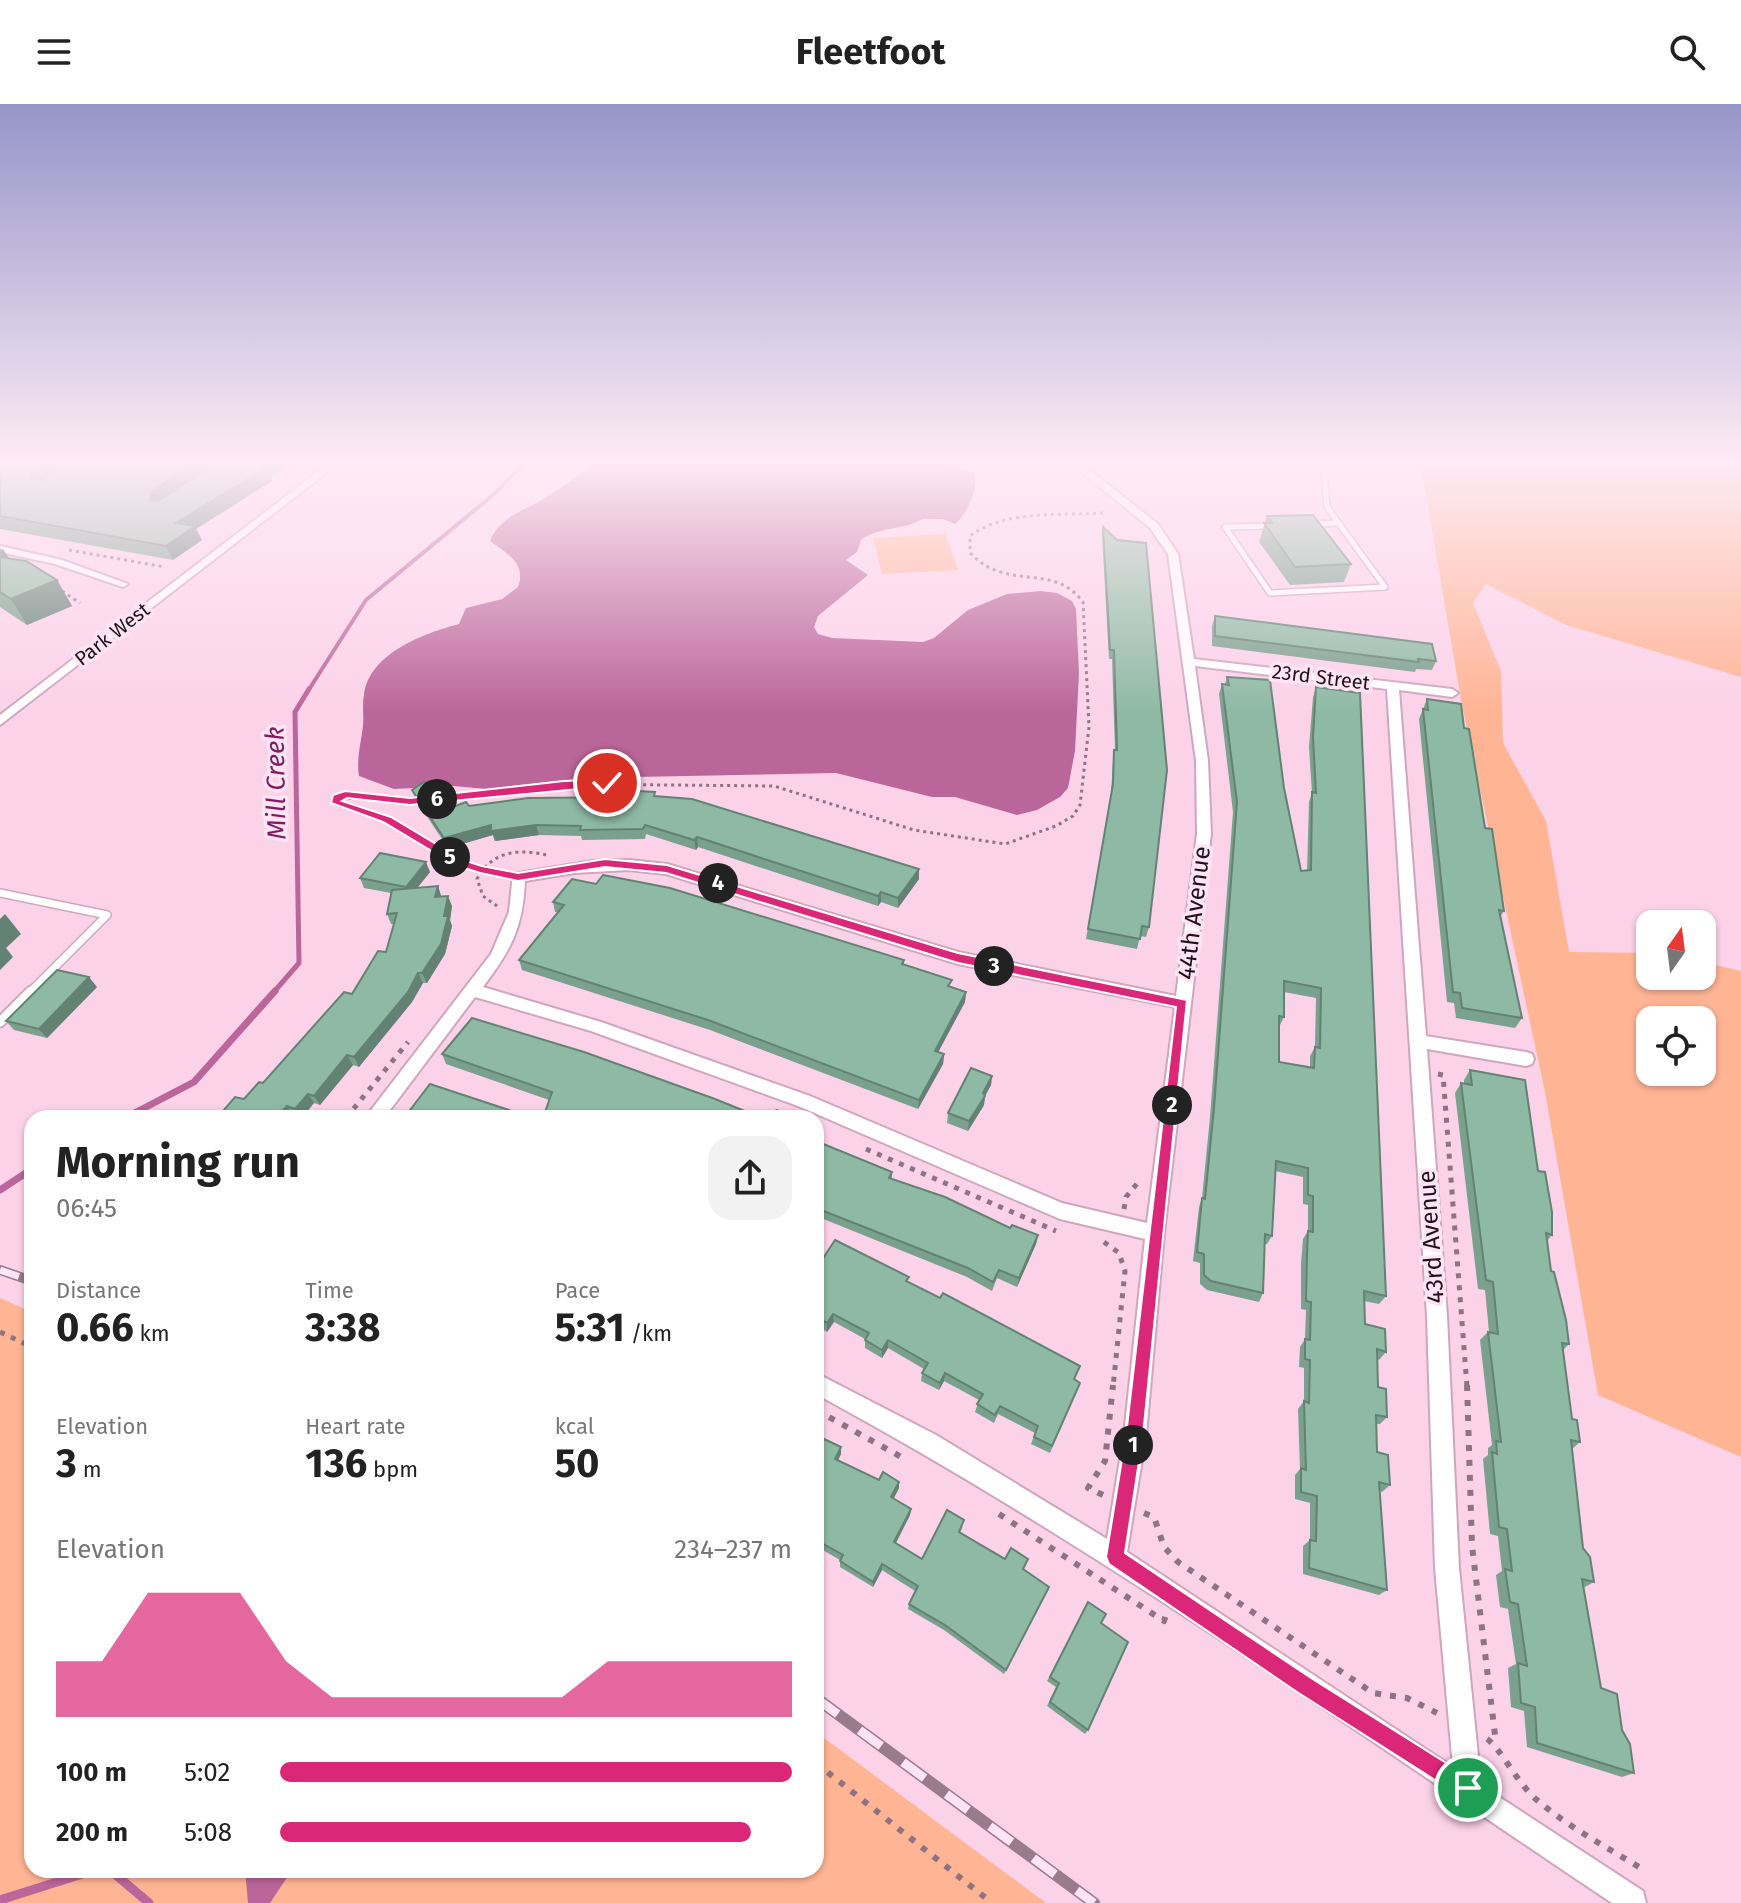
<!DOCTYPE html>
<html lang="en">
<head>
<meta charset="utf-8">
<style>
	:root { --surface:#fff; --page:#f2f2f2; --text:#222; --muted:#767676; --accent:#db2777 }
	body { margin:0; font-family:"Fira Sans",sans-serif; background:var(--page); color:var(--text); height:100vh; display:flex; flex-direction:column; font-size:30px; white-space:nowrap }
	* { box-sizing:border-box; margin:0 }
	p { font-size:26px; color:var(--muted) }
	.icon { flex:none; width:44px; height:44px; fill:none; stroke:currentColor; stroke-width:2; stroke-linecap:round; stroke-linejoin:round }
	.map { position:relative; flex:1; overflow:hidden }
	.drawer { position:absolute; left:24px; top:1006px; width:800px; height:768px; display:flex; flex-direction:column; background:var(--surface); border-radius:24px; box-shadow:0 2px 6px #0004 }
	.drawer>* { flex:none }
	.needle { width:52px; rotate:14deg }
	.controls { position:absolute; left:1636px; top:806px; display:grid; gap:16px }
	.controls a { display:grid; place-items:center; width:80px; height:80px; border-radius:16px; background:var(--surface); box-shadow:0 2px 6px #0004; font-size:40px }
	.pin { position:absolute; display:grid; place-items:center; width:68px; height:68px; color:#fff; margin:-34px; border:4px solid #fff; border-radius:50%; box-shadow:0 2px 8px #0007 }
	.km { position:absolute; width:40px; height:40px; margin:-20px; border-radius:50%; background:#222; color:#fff; font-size:22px; line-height:40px; text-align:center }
	.round { display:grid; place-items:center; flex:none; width:84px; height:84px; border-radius:24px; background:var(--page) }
	.head { display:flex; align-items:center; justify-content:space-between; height:136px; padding:0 32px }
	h1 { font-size:44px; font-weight:700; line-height:60px }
	.figures { display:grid; grid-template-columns:repeat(3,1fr); gap:12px; height:136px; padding:8px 32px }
	.figures div { display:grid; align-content:center }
	.figures b { font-size:40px; font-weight:700 }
	.figures small { font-size:22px; font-weight:400 }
	.figures p { font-size:22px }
	.chart { height:224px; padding:16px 32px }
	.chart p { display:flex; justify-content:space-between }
	.chart svg { width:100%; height:144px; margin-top:8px; fill:var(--accent); opacity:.7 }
	ul { padding:0 32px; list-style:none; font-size:26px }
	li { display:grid; grid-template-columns:128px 96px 1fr; align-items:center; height:60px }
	li i { height:20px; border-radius:10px; background:var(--accent) }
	header { display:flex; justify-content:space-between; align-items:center; height:104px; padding:0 32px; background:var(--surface); font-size:36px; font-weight:700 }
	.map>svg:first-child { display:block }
</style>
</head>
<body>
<header><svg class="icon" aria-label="menu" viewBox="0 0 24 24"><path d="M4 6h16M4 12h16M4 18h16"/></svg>Fleetfoot<svg class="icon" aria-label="search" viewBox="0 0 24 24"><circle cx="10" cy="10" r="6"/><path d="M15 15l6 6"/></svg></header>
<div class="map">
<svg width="1741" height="1799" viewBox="0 0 1741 1799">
	<rect width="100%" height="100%" fill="#fcd2e9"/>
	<g fill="#ffb494" fill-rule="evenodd">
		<path d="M1420 356H1741V573L1566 521 1486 480 1473 499 1501 567 1503 639 1546 717 1569 848 1650 849V872H1702V858L1741 867V1353L1598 1291 1545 988 1462 601ZM1650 916H1702V968H1650Z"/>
		<polygon points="945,430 958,466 882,470 873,434"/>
		<polygon points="0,1194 32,1208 32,1766 816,1766 816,1628 1046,1799 0,1799"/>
	</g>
	<g fill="#bb669a">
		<path d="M595 356H930L974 369C980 382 966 412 955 420L943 415H922C907 426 879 422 861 436L857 448 846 456 868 471 818 512 814 523 818 530 832 534 923 538 934 534 968 506 1007 490 1040 487 1057 489 1072 497 1076 505 1079 569 1075 647 1068 684 1060 693 1037 706 1017 711 955 693H932L836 669 584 674 487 685 453 682 394 685 359 672C356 656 361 639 363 622 364 612 362 601 364 591 369 549 425 529 459 520L466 504 502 495 518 483C527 459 506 449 490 437 500 411 529 405 550 391 565 381 582 369 595 356Z"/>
		<polygon points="245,1766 292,1766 270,1799 248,1799"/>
	</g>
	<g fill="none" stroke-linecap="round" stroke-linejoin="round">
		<polyline stroke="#bb669a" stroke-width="4" points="308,587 366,496 493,391 528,356"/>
		<polyline stroke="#bb669a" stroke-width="5" points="273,889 299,859 295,608 309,585"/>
		<g stroke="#bb669a" stroke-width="7">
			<polyline points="125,1014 194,978 275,887"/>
			<polyline points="0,1086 32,1065"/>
		</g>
		<g stroke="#bb669a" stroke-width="9">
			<polyline points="110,1766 149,1799"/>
			<polyline points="0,1796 95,1766"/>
		</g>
		<g stroke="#cfa7bd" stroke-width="8">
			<g id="lane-far2">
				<polyline points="1312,420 1339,419"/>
				<polyline points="1275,422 1225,423 1270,489 1385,483 1327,403 1323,356"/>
			</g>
		</g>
		<g stroke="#cfa7bd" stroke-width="10">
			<polyline id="lane-far1" points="0,789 107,811 29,889"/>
		</g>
		<g stroke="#cfa7bd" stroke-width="13">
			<polyline id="lane" points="0,918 31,887"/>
		</g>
		<g stroke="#cfa7bd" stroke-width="4">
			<g id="street">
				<polygon points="282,356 294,356 303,362 295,364"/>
				<polygon points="333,356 343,356 0,621 0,611"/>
				<path d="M1067 356H1077L1158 420 1178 450 1194 555 1452 585 1458 589 1452 593 1399 586 1426 932 1526 948 1532 950 1534 955 1532 960 1526 962 1427 945 1447 1212 1459 1464 1481 1681 1643 1787 1646 1799H1612C1350 1624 1093 1440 816 1290V1269L936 1331 1107 1435 1124 1331 1145 1135 1060 1115 798 1002 591 927 475 893 384 1014H365L491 850 509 808 513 770 592 757 629 756 667 760 958 848 1176 892 1197 730 1196 657 1168 450 1150 424ZM1195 562 1387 585 1427 1212 1435 1464 1453 1663 1127 1448 1146 1331 1164 1129 1211 730 1208 657ZM629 766 666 770 958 860 1175 903 1147 1119 1062 1099 810 992 601 918 483 883C511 846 523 824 525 777L574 769Z"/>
				<polygon points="0,442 62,456 128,480 123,483 55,460 0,448"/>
			</g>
		</g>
		<g stroke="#8f7382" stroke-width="3" stroke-dasharray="3 4" stroke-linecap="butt">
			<polyline points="69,446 165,463"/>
			<polyline points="62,487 80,499"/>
			<path d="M434 695 564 680 774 682 914 726 1005 740 1056 722 1073 712 1080 701 1089 623 1083 498C1052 457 1009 489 970 449V432C1005 405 1062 412 1104 409"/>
			<polyline points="421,697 362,692 336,697 337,701 407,725 459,758 504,770"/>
			<path d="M497 802 483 792 477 775C492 746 521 744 550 752"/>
		</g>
		<g stroke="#8f7382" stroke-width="5" stroke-dasharray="5 7" stroke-linecap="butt">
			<polyline points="1438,970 1443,971 1467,1283"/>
			<polyline points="775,1007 792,1014"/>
			<polyline points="346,1014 408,938"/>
			<polyline points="866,1045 1056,1127"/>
			<polyline points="1124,1105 1126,1093 1140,1076"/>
			<polyline points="1104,1138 1119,1149 1125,1167 1113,1283"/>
			<polyline points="0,1228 32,1243"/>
		</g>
		<g stroke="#8f7382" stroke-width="6" stroke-dasharray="6 9" stroke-linecap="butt">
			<polyline points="1467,1281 1472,1442 1496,1639"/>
			<polyline points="816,1306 905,1355"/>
			<polyline points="1103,1391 1088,1384 1105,1357 1113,1281"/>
			<polyline points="1144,1409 1154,1413 1164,1443 1178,1458 1373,1589 1407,1594 1437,1609"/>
			<polyline points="999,1410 1164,1517 1166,1511"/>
			<path d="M1487 1635C1499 1642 1519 1682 1538 1697 1570 1724 1608 1744 1644 1766"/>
			<polyline points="816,1659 992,1799"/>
		</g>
		<use href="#lane-far2" stroke="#fff" stroke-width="5"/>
		<use href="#lane-far1" stroke="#fff" stroke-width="7"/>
		<use href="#lane" stroke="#fff" stroke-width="9"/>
		<use href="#street" fill="#fff" fill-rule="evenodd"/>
		<g stroke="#997b8c" stroke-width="10">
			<polyline id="rail-far1" points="0,1166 32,1177"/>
		</g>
		<g stroke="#997b8c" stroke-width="12">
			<polyline id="rail" points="816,1594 1094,1799"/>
		</g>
		<use href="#rail-far1" stroke="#ffe5f3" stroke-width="7" stroke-dasharray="20" stroke-linecap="butt"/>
		<use href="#rail" stroke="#ffe5f3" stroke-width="9" stroke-dasharray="27" stroke-linecap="butt"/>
	</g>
	<g fill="#7aa08e" fill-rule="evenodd">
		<polygon points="0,356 284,356 287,362 271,373 272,377 196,425 202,436 173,456 0,425"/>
		<polygon points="1267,412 1351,460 1344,478 1290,481 1259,438"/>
		<polygon points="1103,423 1149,823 1146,833 1140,832 1137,845 1086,835 1111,690 1113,656 1115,646 1112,555 1109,555 1102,432"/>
		<polygon points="0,444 9,454 57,476 72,502 27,521 0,503"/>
		<polygon points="1215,512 1436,557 1432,566 1416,565 1415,568 1212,542 1212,522"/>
		<path d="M1227 573 1284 684 1301 767H1307L1309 698 1312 689 1309 643 1313 593 1316 583 1386 1192 1379 1200 1364 1197 1365 1220 1386 1248 1379 1256 1378 1255V1283L1387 1313 1380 1320H1377V1348L1390 1381 1382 1388 1380 1387 1387 1486 1379 1491 1303 1470V1442L1310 1436V1399L1295 1395V1371L1300 1365 1298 1305 1304 1297V1264L1299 1263 1300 1243 1305 1235 1306 1206 1301 1205V1160L1303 1135 1308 1127V1101L1303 1100V1073L1275 1067 1272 1132 1267 1140H1265L1263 1189 1259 1198 1207 1186 1200 1180V1159L1193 1157 1199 1103 1202 1094 1210 1013 1233 708 1219 590 1222 580H1225ZM1284 888 1316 894 1315 943 1310 952V963L1279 958V923L1284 913Z"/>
		<polygon points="1427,595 1464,624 1504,807 1500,813 1522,914 1515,924 1456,914 1454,899 1447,898 1419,615"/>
		<polygon points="412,686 445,706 469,702 656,692 919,765 919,775 898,804 881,798 878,802 698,743 696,746 646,730 645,735 582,736 581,732 539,731 495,737 493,731 448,744 416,696"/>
		<polygon points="430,768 417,784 438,782 441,792 452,802 450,816 452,822 445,850 427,879 423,879 412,898 359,963 353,961 320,1001 314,999 302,1014 244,995 263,979 352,890 386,848 394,820 391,820 387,810 391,789 364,784 360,774"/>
		<polygon points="553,798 904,856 904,861 951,883 966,888 965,898 938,948 944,950 943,960 918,1005 710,926 522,866 519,856 558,808 555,808"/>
		<polygon points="97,883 47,934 14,926 6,917"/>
		<polygon points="442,950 762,1014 549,996 446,960"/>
		<polygon points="1470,966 1538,1067 1552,1131 1547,1137 1551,1167 1569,1240 1563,1246 1572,1315 1580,1338 1572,1345 1583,1444 1594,1478 1583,1484 1601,1584 1622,1626 1634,1669 1622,1673 1527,1643 1524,1607 1511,1603 1508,1564 1516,1560 1508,1505 1500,1503 1496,1471 1502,1467 1498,1432 1490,1430 1483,1355 1488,1351 1488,1344 1492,1341 1480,1236 1488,1228 1489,1228 1485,1186 1478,1185 1455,989 1461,979 1464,980 1464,976"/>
		<polygon points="992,972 991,981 985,992 984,1001 968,1027 947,1019 948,1009"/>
		<polygon points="816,1037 892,1068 892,1075 1010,1124 1038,1131 1036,1140 1017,1183 997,1174 992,1187 967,1173 816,1112"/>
		<polygon points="816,1165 909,1178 1074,1276 1077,1287 1050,1349 1031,1340 1035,1329 998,1310 994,1319 975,1308 979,1296 944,1277 939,1286 921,1277 922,1269 924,1265 888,1244 882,1254 865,1244 865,1235 834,1218 827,1228 816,1221"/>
		<polygon points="816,1341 841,1350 838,1356 879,1376 899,1378 899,1384 893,1395 911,1405 910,1411 896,1439 922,1455 963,1423 960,1428 1024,1465 1049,1483 1004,1570 944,1526 908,1505 909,1500 915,1487 882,1466 873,1483 840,1463 840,1456 816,1442"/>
		<polygon points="1088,1498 1101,1519 1088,1626 1085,1630 1047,1602 1056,1583 1047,1577"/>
	</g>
	<g fill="#638274">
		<polygon points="53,356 84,356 38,382 30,373 31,369"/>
		<polygon points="199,356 225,356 157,410 150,396 151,388"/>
		<polygon points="270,356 284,356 287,362 271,373 272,377 196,425 202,436 173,456 166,442 176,419"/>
		<polygon points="3,445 19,470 0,466 0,447"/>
		<polygon points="57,476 72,502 27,521 11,495"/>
		<polygon points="491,721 536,721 539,731 495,737 493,731 448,744 444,734"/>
		<polygon points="697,733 698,743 696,746 694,736"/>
		<polygon points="426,758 430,768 410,793 406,783"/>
		<polygon points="919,765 919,775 898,804 898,794"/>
		<polygon points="438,782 441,792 435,793"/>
		<polygon points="881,788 881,798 878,802 878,792"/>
		<polygon points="448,792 452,802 450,816 452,822 445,850 427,879 422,869 444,812"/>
		<polygon points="5,810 21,830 6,844 13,853 0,866 0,815"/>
		<polygon points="418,869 423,879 412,898 359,963 354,953"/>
		<polygon points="89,873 97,883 47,934 39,925"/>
		<polygon points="966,888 965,898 934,956 935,947"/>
		<polygon points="944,950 943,960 918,1005 919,996"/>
		<polygon points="347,951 353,961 320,1001 314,992"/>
		<polygon points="992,972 991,981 985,992 984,1001 968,1027 969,1017"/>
		<polygon points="308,990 314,999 301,1014 295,1005"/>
		<polygon points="287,1002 293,1012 291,1014 276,1014"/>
		<polygon points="1038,1131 1036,1140 1017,1183 1019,1174"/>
		<polygon points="833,1210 834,1218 827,1228 827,1219"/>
		<polygon points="888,1236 888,1244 882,1254 882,1246"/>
		<polygon points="945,1269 944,1277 939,1286 940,1279"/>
		<polygon points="841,1343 841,1350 835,1362 835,1355"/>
		<polygon points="899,1378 899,1384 891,1400 891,1393"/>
		<polygon points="911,1405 910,1411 893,1444 894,1438"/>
		<polygon points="882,1460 882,1466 873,1483 873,1478"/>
	</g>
	<g fill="#8ebaa5" stroke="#638274" stroke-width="2" fill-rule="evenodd">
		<polygon points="0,356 53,356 31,369 30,373 42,376 75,356 199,356 151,388 150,396 158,397 221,356 270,356 261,362 267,363 176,419 195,422 166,442 0,412"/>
		<polygon points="1313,411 1351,460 1295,463 1264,419 1272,419 1267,412"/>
		<polygon points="1103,423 1117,436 1146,439 1167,666 1149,823 1142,822 1140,835 1088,825 1113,680 1114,646 1117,646 1114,546 1110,546"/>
		<polygon points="0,453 26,457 57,476 11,495 0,488"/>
		<polygon points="1215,512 1432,540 1436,557 1418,555 1419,558 1215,532"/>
		<path d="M1227 573 1270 576 1284 684 1301 767 1311 766 1312 688 1316 689 1313 633 1316 583 1360 589 1386 1192 1364 1187 1365 1220 1385 1225 1386 1248 1377 1245 1378 1283 1386 1285 1387 1313 1376 1311 1377 1348 1388 1351 1390 1381 1379 1378 1387 1486 1309 1464 1310 1436 1316 1437 1317 1392 1301 1388V1364L1306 1366 1304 1297 1309 1299 1310 1256 1305 1255V1235L1310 1236 1311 1198 1306 1197 1307 1151 1308 1127 1313 1128V1092L1308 1091V1064L1276 1057 1272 1132 1265 1130 1263 1189 1211 1177 1204 1171V1150L1197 1148 1202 1094 1205 1095 1214 1004 1237 698 1222 580 1229 581ZM1284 877 1321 884 1320 944 1315 943 1314 964 1279 958V912L1284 913Z"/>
		<polygon points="1427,595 1461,600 1464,624 1469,625 1485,724 1492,725 1504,807 1499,806 1522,914 1462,904 1460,889 1453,888 1423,605 1428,606"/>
		<polygon points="424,678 445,706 466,698 469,702 528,694 635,693 637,687 655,688 654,692 692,695 919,765 898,794 881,788 878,792 697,733 694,736 645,721 643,725 580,726 581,722 536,721 491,727 491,721 444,734 412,686"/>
		<polygon points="380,749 426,758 406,783 360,774"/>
		<polygon points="603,771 670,784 904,856 902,860 952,876 948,882 966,888 935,947 944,950 919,996 708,916 519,856 564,801 553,798 572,775 596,780"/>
		<polygon points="438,782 435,793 448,792 444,812 448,812 441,840 422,869 418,869 408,888 354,953 347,951 314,992 308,990 295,1005 287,1002 276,1014 217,1014 235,993 244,995 259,978 263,979 344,888 352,890 378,847 386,848 397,809 387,810 392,786"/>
		<polygon points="57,866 89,873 39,925 6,917"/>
		<polygon points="472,914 584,948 715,995 762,1014 543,1014 552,988 442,950"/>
		<polygon points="971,964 992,972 983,989 985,992 969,1017 948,1009"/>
		<polygon points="1470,966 1525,976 1538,1067 1545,1068 1552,1108 1552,1131 1546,1129 1551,1167 1554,1168 1566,1216 1569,1240 1562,1239 1572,1315 1577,1316 1580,1338 1571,1336 1583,1444 1590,1453 1594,1478 1582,1475 1601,1584 1617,1590 1622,1626 1630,1640 1634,1669 1537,1639 1535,1603 1521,1599 1518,1559 1527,1562 1518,1500 1510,1498 1505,1465 1512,1467 1507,1425 1499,1423 1492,1348 1497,1350 1496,1337 1501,1338 1488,1228 1498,1230 1493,1178 1486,1176 1461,979 1472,981"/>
		<polygon points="430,980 533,1014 404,1014"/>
		<polygon points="816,1037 892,1068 889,1074 945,1093 1010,1124 1012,1121 1038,1131 1019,1174 999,1166 993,1178 968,1164 816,1104"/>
		<polygon points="835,1136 909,1173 906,1177 940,1194 943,1189 1080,1262 1074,1275 1080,1279 1052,1342 1034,1333 1038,1322 1000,1302 995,1311 977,1300 983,1290 945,1269 940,1279 922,1269 928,1259 888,1236 882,1246 865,1236 869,1229 833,1210 827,1219 816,1213 816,1165"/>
		<polygon points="824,1335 841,1343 835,1355 879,1376 883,1368 899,1378 891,1393 911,1405 894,1438 922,1455 947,1406 964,1416 959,1428 1005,1455 1011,1444 1028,1455 1023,1465 1049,1483 1006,1566 945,1521 909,1500 918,1482 882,1460 873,1478 840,1457 843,1451 816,1436 816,1341 820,1343"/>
		<polygon points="1088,1498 1106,1510 1101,1519 1128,1538 1088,1626 1050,1598 1059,1579 1050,1573"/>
	</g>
	<linearGradient id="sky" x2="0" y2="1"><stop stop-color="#9695c9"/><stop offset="0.59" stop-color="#feebf5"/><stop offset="1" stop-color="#feebf5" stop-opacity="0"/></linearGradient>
	<rect width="1741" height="608" fill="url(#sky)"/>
	<polygon fill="#db2777" stroke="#fff" stroke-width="2" points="607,676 611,682 410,701 347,694 342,697 391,713 463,756 482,762 518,769 605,755 667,761 958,849 1187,896 1143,1331 1125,1449 1311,1574 1475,1677 1478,1684 1475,1692 1468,1695 1460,1692 1297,1588 1109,1460 1106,1453 1126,1331 1176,903 958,859 666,769 605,763 518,777 480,769 455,761 383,718 331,699 333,691 345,687 410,694 564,677"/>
	<g text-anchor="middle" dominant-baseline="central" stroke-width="7" stroke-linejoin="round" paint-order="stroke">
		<g font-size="20" fill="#20121a" stroke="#ffe5f3">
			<text transform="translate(112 530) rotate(-38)">Park West</text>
			<text transform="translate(1321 573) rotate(7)">23rd Street</text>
		</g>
		<g font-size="24" fill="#20121a" stroke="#ffe5f3">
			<text transform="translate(1194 809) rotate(-83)">44th Avenue</text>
			<text transform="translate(1431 1133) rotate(-94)">43rd Avenue</text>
		</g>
		<g font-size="26" font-style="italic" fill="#831b62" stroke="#ffe5f3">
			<text transform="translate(276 679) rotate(-91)">Mill Creek</text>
		</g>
	</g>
</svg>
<div class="controls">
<a><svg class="needle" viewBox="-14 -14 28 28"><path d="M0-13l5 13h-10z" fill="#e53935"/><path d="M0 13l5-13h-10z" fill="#767676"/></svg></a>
<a><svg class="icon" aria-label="locate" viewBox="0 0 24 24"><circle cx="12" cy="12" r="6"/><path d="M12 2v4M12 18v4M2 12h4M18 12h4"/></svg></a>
</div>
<div class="pin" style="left:1468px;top:1684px;background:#1e9e55"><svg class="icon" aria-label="arrive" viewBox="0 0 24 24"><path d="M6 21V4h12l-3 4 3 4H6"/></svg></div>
<div class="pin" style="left:607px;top:679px;background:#d93025"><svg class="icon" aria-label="check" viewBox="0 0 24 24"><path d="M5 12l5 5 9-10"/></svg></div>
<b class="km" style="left:1133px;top:1341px">1</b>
<b class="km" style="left:1172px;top:1001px">2</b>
<b class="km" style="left:994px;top:862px">3</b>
<b class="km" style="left:718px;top:779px">4</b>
<b class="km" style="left:450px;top:753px">5</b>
<b class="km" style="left:437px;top:695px">6</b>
<section class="drawer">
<div class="head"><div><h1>Morning run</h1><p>06:45</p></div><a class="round"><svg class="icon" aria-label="share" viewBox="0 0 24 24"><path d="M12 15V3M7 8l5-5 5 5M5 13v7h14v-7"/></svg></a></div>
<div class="figures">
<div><p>Distance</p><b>0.66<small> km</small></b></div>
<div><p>Time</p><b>3:38</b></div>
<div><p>Pace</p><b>5:31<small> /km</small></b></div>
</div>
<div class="figures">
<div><p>Elevation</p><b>3<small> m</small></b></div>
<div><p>Heart rate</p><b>136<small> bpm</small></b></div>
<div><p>kcal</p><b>50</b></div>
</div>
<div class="chart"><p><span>Elevation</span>234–237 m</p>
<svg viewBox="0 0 160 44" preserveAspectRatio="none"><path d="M0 44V27L10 27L20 6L30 6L40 6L50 27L60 38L70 38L80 38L90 38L100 38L110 38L120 27L130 27L140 27L150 27L160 27V44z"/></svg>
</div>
<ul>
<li><b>100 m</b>5:02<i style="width:100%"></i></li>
<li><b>200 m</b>5:08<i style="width:92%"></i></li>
</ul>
</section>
</div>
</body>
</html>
